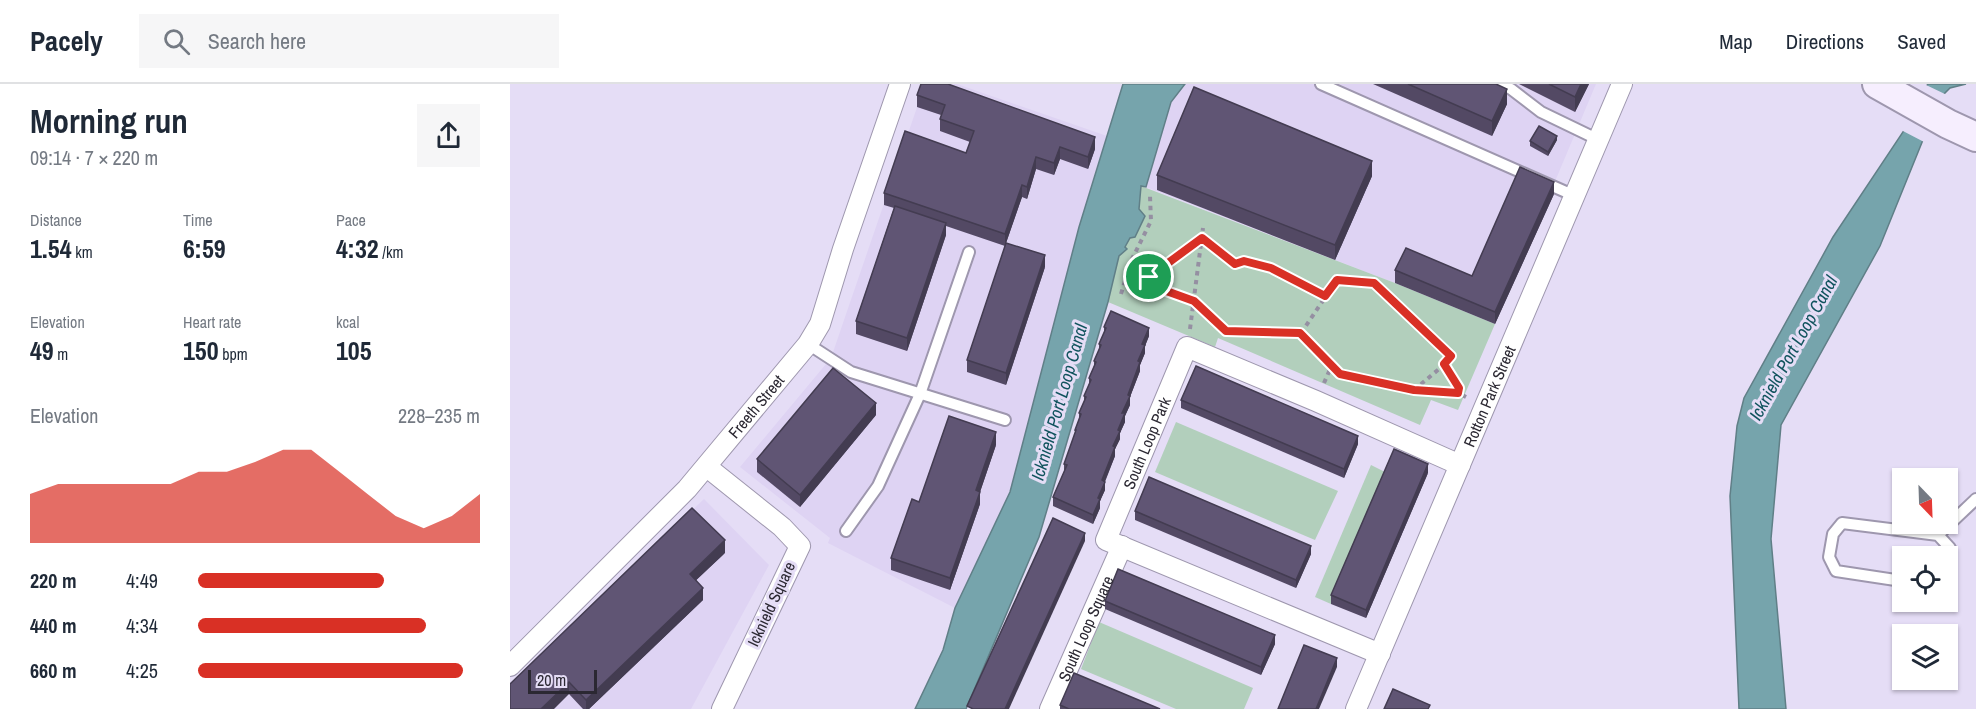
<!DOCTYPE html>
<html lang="en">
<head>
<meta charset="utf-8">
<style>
	:root { --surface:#fff; --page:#f6f6f7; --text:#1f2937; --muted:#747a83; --line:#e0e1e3; --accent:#d93025 }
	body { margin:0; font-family:"Archivo Narrow",sans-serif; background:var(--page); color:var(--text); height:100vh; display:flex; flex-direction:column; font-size:22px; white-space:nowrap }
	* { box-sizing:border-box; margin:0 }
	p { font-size:20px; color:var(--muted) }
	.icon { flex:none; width:33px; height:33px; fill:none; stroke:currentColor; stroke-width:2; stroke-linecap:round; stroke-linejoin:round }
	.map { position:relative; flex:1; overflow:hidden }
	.sheet { display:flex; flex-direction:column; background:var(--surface); width:510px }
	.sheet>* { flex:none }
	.needle { width:39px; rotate:157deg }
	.fabs { position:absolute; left:1382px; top:384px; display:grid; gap:12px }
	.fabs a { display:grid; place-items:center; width:66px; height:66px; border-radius:0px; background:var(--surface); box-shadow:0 2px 4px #0004; font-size:30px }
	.scale { position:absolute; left:18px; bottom:15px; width:69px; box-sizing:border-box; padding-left:6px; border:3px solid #2b2832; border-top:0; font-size:16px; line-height:21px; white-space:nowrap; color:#2b2832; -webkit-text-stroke:4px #e5ddf6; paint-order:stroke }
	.pin { position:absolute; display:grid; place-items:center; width:51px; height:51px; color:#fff; margin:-26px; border:3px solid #fff; border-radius:50%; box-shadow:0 2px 6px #0007 }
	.round { display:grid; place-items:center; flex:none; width:63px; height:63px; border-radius:0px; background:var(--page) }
	.head { display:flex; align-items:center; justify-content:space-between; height:102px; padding:0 30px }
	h1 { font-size:33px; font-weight:700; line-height:45px }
	.metrics { display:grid; grid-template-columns:repeat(3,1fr); gap:9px; height:102px; padding:6px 30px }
	.metrics div { display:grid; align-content:center }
	.metrics b { font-size:26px; font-weight:700 }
	.metrics small { font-size:16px; font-weight:400 }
	.metrics p { font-size:16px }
	.chart { height:168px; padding:12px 30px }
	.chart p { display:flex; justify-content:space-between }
	.chart svg { width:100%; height:108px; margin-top:6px; fill:var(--accent); opacity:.7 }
	ul { padding:0 30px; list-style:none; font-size:20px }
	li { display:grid; grid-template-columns:96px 72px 1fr; align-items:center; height:45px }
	li i { height:15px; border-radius:8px; background:var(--accent) }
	header { display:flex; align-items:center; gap:36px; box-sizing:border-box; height:84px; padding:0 30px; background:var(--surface); border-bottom:2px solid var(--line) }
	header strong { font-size:28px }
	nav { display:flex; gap:33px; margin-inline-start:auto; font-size:21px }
	.search { width:420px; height:54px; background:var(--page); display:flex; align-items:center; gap:15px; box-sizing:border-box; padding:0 21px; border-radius:0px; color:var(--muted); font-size:22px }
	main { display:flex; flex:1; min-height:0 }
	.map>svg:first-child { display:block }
</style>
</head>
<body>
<header>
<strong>Pacely</strong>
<div class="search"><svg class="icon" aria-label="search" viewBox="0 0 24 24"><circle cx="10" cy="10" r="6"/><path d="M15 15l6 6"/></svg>Search here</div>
<nav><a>Map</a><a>Directions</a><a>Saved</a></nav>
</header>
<main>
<section class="sheet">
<div class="head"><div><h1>Morning run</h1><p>09:14 · 7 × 220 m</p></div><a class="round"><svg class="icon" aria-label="share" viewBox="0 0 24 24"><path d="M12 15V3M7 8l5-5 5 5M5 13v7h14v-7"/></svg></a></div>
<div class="metrics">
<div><p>Distance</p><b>1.54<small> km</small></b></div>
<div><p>Time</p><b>6:59</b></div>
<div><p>Pace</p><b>4:32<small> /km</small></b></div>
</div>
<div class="metrics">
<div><p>Elevation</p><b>49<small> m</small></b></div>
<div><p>Heart rate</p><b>150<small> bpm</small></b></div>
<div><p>kcal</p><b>105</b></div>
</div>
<div class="chart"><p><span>Elevation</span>228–235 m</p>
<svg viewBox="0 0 160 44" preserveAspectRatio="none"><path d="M0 44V24L10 20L20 20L30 20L40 20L50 20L60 15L70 15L80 11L90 6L100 6L110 15L120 24L130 33L140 38L150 33L160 24V44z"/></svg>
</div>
<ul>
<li><b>220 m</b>4:49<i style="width:66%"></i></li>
<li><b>440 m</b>4:34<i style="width:81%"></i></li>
<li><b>660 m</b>4:25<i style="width:94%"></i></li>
</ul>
</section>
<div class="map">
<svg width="1466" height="625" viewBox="0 0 1466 625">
	<rect width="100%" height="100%" fill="#e5ddf6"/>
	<g fill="#ded3f3">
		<polygon points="415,0 447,0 597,52 585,88 558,184 500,408 445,524 318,459 320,454 230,383 321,274"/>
		<polygon points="675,0 1086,0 985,240 885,199 636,103 661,18"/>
		<polygon points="194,415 259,481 181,625 0,625 0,602"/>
	</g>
	<g fill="#b2cfbc">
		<polygon points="631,102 885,199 985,240 948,326 921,316 910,341 708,254 705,263 598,218 609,172 616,165 614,163 632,130 629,125"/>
		<polygon points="666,338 828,407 805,456 645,388"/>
		<polygon points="861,381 877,389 821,520 805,513"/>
		<polygon points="589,538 743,604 734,625 666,625 571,585"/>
	</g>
	<g fill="#76a4ac" stroke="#607f87" stroke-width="1.5">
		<polygon points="613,0 675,0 661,18 636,103 631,102 629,125 635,132 625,153 620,154 615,163 617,165 609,172 598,218 529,453 456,625 405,625 433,566 445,524 500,408 569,143"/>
		<polygon points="1418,0 1456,0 1440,4 1430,14 1370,162 1271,341 1261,455 1276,625 1229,625 1220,412 1227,342 1234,314 1323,153 1395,45 1414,5"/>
	</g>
	<polygon fill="#e5ddf6" points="1414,0 1437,11 1432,16 1416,59 1391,46"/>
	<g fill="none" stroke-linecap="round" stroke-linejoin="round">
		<g stroke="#9e97ae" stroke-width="14">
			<g id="lane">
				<polyline points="811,0 1065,112"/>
				<polyline points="990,0 1001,5 1031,28 1089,56"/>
				<polyline points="298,260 341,288 495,336"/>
				<polyline points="336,447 368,402 410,310 459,168"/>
				<polyline points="1428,451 1466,415"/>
				<polyline points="1392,497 1326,487 1319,473 1323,450 1332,439 1428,451 1440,464 1437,479"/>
			</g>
		</g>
		<g stroke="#9e97ae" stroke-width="22">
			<g id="street">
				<polyline points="197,383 272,443 290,462 212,625"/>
				<path id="s1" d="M870 570 596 456 677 263 806 317 950 381"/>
				<path id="s2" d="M0 582 177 405 298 260 310 240 333 165 390 0"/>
				<path id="s3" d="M540 625 612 462"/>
				<path id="s4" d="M846 625 1112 0"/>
			</g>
		</g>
		<g stroke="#9e97ae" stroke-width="32">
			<polyline id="secondary" points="1367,0 1438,40 1466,53"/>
		</g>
		<g stroke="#958fa2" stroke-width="4" stroke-dasharray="4.5 4.5" stroke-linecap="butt">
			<polyline points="621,177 637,190 648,204 683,217 716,247 791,249 829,290 904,306 948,309 956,313"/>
			<polyline points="639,193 692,155 725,180 733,177 761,184 815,212"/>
			<polyline points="611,210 621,177 641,137 640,112"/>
			<polyline points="680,245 693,144"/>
			<polyline points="791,249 827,196 864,199 941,272 935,280 949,304 948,309"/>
			<polyline points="814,299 821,283"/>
			<polyline points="904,306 935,280"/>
		</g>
		<use href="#lane" stroke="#fff" stroke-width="10"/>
		<use href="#street" stroke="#fff" stroke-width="20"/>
		<use href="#secondary" stroke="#f6eefe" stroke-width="28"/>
	</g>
	<g fill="#534964">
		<polygon points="863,0 986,0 997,20 982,52"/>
		<polygon points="1009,0 1079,0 1065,28"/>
		<polygon points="407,11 585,65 578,85 550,75 544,91 526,85 517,115 512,113 495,162 436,142 436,151 397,267 346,250 346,237 384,124 374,121 374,109 456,69 460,58 430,47 430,35 431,31 407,23"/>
		<polygon points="1047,56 1038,72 1020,62 1020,57"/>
		<polygon points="647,91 862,92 825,176 647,106"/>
		<polygon points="1044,110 985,240 885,199 885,186 962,192"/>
		<polygon points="535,183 496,301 457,288 457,276"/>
		<polygon points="594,243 639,252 635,262 635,269 630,281 630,287 620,313 620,321 615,332 615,338 610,349 610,355 605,365 605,372 595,398 595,406 590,417 590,424 583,440 543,422 543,413 554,388 554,380 565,351 565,346 569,335 569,329 574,318 574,312 579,300 579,294 584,282 584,277 589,266 589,260 594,249"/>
		<polygon points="671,316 848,360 834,394 671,324"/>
		<polygon points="366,331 290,423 247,388 247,375"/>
		<polygon points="486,361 470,408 470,420 440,506 381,486 381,474 409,418"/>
		<polygon points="918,389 856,534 821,520 821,511"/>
		<polygon points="625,427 801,470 786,504 625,436"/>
		<polygon points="215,469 186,496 193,516 79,625 73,625 59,610 0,625"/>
		<polygon points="595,517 765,560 751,591 595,525"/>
		<polygon points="550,621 650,625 550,625"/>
	</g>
	<g fill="#433c51">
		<polygon points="1071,0 1079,0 1065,28 1065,13"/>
		<polygon points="997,5 997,20 982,52 982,37"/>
		<polygon points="1047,52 1047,56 1038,72 1038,68"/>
		<polygon points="585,53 585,65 578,85 578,73"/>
		<polygon points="550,63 550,75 544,91 544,79"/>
		<polygon points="526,73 526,85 517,115 517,103"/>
		<polygon points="862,77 862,92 825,176 825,161"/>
		<polygon points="1044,98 1044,110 985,240 985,228"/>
		<polygon points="512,101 512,113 495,162 495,150"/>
		<polygon points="436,139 436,151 397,267 397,254"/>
		<polygon points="535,171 535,183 496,301 496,289"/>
		<polygon points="639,244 639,252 635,262 635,269 630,281 630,287 620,313 620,321 615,332 615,338 610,349 610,355 605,365 605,372 594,399 595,398 595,406 590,417 590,424 583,440 583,431 592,396 632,260"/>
		<polygon points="366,319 366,331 290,423 290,411"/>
		<polygon points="486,348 486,361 470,408 470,420 440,506 440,494 466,406"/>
		<polygon points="848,352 848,360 834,394 834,385"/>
		<polygon points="918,380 918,389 856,534 856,526"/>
		<polygon points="575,449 575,457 499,625 495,625"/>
		<polygon points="215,456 215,469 180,502 180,490"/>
		<polygon points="801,462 801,470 786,504 786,496"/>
		<polygon points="193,504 193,516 79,625 76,625 76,616"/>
		<polygon points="765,551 765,560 751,591 751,583"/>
		<polygon points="827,574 827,583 809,625 806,625"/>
		<polygon points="59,598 59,610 44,625 31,625"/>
	</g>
	<g fill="#605574" stroke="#433c51" stroke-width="1.5">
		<polygon points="411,0 438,0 585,53 578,73 550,63 544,79 526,73 517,103 512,101 495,150 374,109 395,47 456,69 464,47 430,35 435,21 407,11"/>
		<polygon points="898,0 986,0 997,5 982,37"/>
		<polygon points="1039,0 1071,0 1065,13"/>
		<polygon points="684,3 862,77 825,161 647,91"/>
		<polygon points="1029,42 1047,52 1038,68 1020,57"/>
		<polygon points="1010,83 1044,98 985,228 885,186 896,164 962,192"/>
		<polygon points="385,122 436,139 397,254 346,237"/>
		<polygon points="496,159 535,171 496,289 457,276"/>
		<polygon points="601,227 639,244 632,260 635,261 628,277 630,278 618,311 620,312 612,329 615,329 608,346 610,347 603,362 605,363 592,396 595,398 588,414 590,415 583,431 543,413 557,381 554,380 566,346 565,346 571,330 569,329 576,313 574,312 581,296 579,294 586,278 584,277 591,261 589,260 596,244 594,243"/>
		<polygon points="686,282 848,352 834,385 671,316"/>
		<polygon points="323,284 366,319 290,411 247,375"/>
		<polygon points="439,332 486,348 466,406 470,408 440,494 381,474 402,415 409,418"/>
		<polygon points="884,365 918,380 856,526 821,511"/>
		<polygon points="639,393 801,462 786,496 625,427"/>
		<polygon points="182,424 215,456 180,490 193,504 76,616 59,598 31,625 0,625 0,600"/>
		<polygon points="543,434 575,449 495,625 463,625 457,622"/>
		<polygon points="608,485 765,551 751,583 595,517"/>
		<polygon points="794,561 827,574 806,625 768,625"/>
		<polygon points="564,589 650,625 559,625 550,621"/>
		<polygon points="883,605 920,621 918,625 874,625"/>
	</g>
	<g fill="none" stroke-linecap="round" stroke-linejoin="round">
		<g stroke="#fff" stroke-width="12">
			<polygon id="route" points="692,154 725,180 734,177 761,184 815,212 827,196 864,199 941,272 934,280 949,304 948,309 904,306 830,290 790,249 716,247 684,217 648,204 639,193"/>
		</g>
		<use href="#route" stroke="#d93025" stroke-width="8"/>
	</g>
	<g text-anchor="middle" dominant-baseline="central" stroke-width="6" stroke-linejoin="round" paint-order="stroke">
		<g font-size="16" fill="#2b2832" stroke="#e5ddf6">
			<text stroke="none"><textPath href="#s4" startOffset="340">Rotton Park Street</textPath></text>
			<text stroke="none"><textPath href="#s2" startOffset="358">Freeth Street</textPath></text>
			<text stroke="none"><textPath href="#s1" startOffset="402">South Loop Park</textPath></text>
			<text transform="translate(261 520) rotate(-65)">Icknield Square</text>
			<text stroke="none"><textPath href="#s3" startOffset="88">South Loop Square</textPath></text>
		</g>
		<g font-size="18" font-style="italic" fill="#11545e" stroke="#e5ddf6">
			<text transform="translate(1283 264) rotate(-61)">Icknield Port Loop Canal</text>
			<text transform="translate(549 318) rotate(-74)">Icknield Port Loop Canal</text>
		</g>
	</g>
</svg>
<div class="fabs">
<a><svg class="needle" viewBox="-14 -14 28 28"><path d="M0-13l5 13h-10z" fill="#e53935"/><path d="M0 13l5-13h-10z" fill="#747a83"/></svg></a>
<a><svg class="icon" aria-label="locate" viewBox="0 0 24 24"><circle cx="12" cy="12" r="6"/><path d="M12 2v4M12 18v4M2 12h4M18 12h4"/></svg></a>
<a><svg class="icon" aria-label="layers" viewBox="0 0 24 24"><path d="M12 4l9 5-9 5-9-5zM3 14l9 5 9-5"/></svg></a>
</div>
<div class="scale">20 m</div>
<div class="pin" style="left:639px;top:193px;background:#1e9e55"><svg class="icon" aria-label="arrive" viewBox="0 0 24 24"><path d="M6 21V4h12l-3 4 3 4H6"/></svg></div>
</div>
</main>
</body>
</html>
